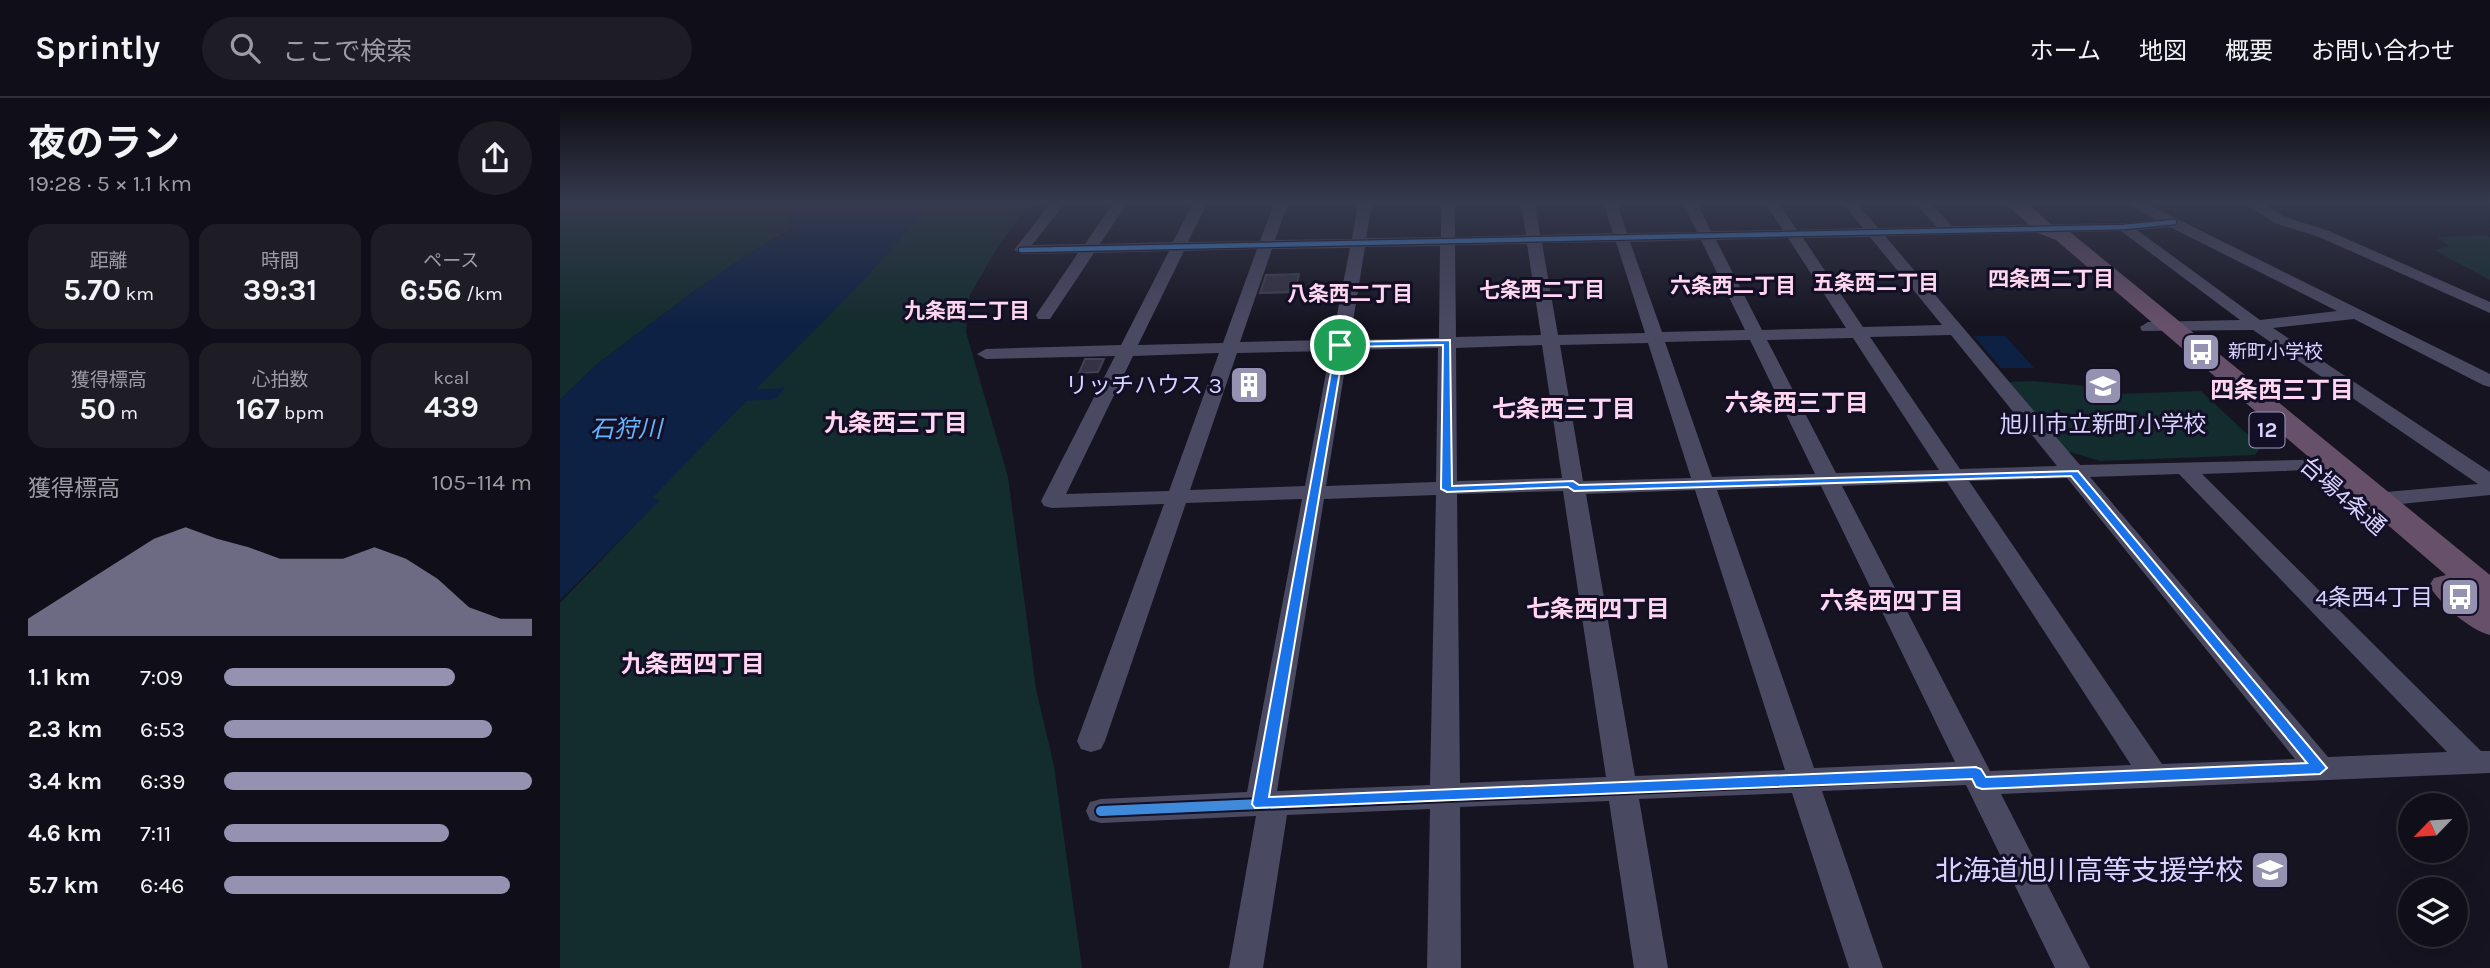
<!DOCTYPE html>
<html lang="ja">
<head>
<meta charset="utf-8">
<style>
	:root { --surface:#100f19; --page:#1e1d26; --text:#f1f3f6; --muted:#9c9ca2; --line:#302f38; --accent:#9591b1 }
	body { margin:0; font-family:Karla,"Noto Sans JP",sans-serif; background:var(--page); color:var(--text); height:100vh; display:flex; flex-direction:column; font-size:26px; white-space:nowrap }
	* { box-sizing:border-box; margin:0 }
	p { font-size:23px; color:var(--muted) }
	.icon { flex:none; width:38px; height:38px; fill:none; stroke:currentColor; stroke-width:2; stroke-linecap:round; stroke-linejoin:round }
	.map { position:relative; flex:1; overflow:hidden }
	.sheet { display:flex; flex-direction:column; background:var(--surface); width:560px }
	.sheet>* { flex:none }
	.needle { width:46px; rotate:245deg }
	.tools { position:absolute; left:1838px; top:695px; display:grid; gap:14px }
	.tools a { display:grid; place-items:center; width:70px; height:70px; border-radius:50%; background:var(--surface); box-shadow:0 7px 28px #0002,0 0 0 2px var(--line); font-size:35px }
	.pin { position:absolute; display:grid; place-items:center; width:60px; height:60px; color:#fff; margin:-30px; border:4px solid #fff; border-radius:50%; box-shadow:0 2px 7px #0007 }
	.round { display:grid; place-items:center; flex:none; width:74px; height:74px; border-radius:37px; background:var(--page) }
	.headline { display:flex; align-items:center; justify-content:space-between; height:119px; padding:0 28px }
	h1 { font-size:38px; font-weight:700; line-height:52px }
	.metrics { display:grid; grid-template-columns:repeat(3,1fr); gap:10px; height:119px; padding:7px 28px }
	.metrics div { display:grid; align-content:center; border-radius:18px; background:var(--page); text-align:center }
	.metrics b { font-size:30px; font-weight:700 }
	.metrics small { font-size:19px; font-weight:400 }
	.metrics p { font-size:19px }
	.chart { height:196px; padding:14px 28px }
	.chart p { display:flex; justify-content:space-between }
	.chart svg { width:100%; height:126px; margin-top:7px; fill:var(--accent); opacity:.7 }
	ul { padding:0 28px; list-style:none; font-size:23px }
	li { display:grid; grid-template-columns:112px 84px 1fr; align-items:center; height:52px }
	li i { height:18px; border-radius:9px; background:var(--accent) }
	header { display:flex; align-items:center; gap:42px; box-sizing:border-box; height:98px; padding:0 35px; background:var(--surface); border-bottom:2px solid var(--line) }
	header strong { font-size:33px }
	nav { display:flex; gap:38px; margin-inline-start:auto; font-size:24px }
	.search { width:490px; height:63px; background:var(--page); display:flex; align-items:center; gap:18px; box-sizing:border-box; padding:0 24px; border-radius:38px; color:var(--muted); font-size:26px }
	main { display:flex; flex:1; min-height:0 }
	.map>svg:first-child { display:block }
</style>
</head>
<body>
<header>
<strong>Sprintly</strong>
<div class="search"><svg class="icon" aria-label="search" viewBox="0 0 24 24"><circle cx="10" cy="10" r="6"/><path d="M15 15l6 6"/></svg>ここで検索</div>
<nav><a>ホーム</a><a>地図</a><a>概要</a><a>お問い合わせ</a></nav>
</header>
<main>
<section class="sheet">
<div class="headline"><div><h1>夜のラン</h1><p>19:28 · 5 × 1.1 km</p></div><a class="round"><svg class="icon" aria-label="share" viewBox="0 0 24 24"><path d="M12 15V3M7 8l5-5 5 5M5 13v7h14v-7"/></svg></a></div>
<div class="metrics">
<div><p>距離</p><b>5.70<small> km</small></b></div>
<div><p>時間</p><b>39:31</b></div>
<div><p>ペース</p><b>6:56<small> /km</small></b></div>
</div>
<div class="metrics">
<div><p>獲得標高</p><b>50<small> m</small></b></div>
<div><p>心拍数</p><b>167<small> bpm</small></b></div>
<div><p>kcal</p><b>439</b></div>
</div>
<div class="chart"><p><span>獲得標高</span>105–114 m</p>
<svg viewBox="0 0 160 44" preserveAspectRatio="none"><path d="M0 44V38L10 31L20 24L30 17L40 10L50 6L60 10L70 13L80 17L90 17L100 17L110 13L120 17L130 24L140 34L150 38L160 38V44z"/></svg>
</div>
<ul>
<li><b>1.1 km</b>7:09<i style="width:75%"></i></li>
<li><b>2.3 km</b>6:53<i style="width:87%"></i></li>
<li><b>3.4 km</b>6:39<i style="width:100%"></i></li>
<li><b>4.6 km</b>7:11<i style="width:73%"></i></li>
<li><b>5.7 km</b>6:46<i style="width:93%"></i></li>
</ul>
</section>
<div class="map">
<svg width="1930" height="870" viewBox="0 0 1930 870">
	<rect width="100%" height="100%" fill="#161421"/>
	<g fill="#132c2d">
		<polygon points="0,105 240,105 229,118 233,130 185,158 129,197 36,267 0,302"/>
		<polygon points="372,105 472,105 440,145 410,197 406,234 448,379 476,591 494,668 522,870 0,870 0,505 99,402 91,400 187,302 214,301 224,291 195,292"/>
		<polygon points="1925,137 1930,140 1930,182 1874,152 1889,148 1877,139"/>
		<polygon points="1473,283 1527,288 1558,296 1641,293 1701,349 1695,357 1540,363 1506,353 1448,284"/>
	</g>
	<g fill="#0d2144">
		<polygon points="240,105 373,105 301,185 195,292 225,290 215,301 186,303 92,400 100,402 0,502 0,302 36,267 129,197 185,158 233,131 229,118"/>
		<polygon points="1414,238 1445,238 1474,270 1441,270"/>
	</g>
	<g fill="#343243" stroke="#433f54" stroke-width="2">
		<polygon points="739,176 735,194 700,195 706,177"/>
		<polygon points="525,261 544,261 538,274 519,275"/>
	</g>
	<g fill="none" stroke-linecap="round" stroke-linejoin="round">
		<g fill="#4a4962" fill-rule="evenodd">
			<path d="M491 105H505L472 147 525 146 553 105H567L540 146 613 144 633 105H647L628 144 700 143 714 105H728L715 142 792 141 798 105H812L806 140 881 139V105H895V139L966 137 961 105H975L980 137 1053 135 1043 105H1057L1067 135 1137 134 1123 105H1137L1151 133 1223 132 1205 105H1219L1237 132 1303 130 1283 105H1297L1318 130 1377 129 1355 105H1370L1392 128 1564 125 1596 122 1567 105H1585L1930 276V289L1923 287 1794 221 1713 230 1930 374V397L1791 411 1783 409 1780 404 1783 399 1791 397 1918 386 1693 232 1582 233 1580 229 1588 224 1680 222 1561 133 1325 138 1520 367 1781 361 1784 365 1781 369 1774 371 1642 376 1921 653H1930V675L1441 696 1530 870H1495L1406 687 1262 693 1323 870H1289L1232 695 1079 701 1108 870H1074L1049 703 900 709 901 870H867L870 711 727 717 703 870H669L696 718 541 725 530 722 526 713 530 704 541 701 687 694 742 401 626 405 545 643 541 651 531 654 521 651 517 643 604 406 492 410 484 408 481 403 555 258 426 261 417 256 426 251 561 247 609 153 534 155 490 221H478L476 217 518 155 461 156 454 152ZM1610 129 1777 213 1700 222 1577 132ZM1310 139 1382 227 1303 229 1243 140ZM1228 140 1286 230 1202 232 1156 142ZM1141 142 1185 232 1102 234 1070 144ZM1056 144 1085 235 998 237 982 145ZM967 146 981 237 896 239 895 147ZM880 148 879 240 790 242 805 149ZM790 150 772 242 680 244 712 151ZM697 151 663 245 578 247 624 153ZM1391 237 1497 368 1400 371 1310 239ZM1293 240 1379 372 1276 375 1207 242ZM1190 242 1255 376 1152 379 1105 244ZM1088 245 1131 380 1023 383 1000 247ZM982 247 1002 380 897 383 896 250ZM878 250 876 384 766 388 788 252ZM770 253 745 388 630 392 677 255ZM659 255 609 393 506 396 573 258ZM1619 376 1887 654 1768 659 1530 379ZM1507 380 1735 661 1602 666 1409 383ZM1387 384 1571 667 1430 673 1282 388ZM1261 388 1395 664 1254 670 1157 392ZM1135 392 1225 672 1075 678 1026 396ZM1003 393 1046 679 900 685 897 396ZM876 397 870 687 717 693 764 401Z"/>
			<polygon points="1685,105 1702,105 1725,119 1769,133 1930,204 1930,215 1759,139 1715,125"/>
		</g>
		<path fill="#67516a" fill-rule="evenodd" d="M1445 105H1467L1492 127 1510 134 1930 477V537C1908 531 1882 507 1869 488L1874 480 1886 477 1496 142 1478 135Z"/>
		<g stroke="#130f26" stroke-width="7">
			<polyline id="cycleway-far1" points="461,152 1564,129 1614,124"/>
		</g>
		<g stroke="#130f26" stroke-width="14">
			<polyline id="cycleway" points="541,713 1416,675"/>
		</g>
		<use href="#cycleway-far1" stroke="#408adc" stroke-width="4.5"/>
		<use href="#cycleway" stroke="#408adc" stroke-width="10"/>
	</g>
	<linearGradient id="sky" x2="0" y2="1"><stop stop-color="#0c0b12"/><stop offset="0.46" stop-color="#363a4e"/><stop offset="1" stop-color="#363a4e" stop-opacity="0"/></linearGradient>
	<rect width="1930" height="227" fill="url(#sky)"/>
	<path fill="#1a73e8" stroke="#fff" stroke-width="2" fill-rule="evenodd" d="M890 242 892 388 1013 383 1019 387 1518 373 1767 670 1760 676 1422 691 1416 689 1412 681 695 710 692 706 776 247 780 244ZM883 247 881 391 887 394 1008 389 1014 393 1511 378 1747 665 1426 679 1421 671 1416 669 709 699 784 249Z"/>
	<defs>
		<g id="bus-square" transform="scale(2.0125)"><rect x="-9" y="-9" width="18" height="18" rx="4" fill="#9591b1" stroke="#130f26"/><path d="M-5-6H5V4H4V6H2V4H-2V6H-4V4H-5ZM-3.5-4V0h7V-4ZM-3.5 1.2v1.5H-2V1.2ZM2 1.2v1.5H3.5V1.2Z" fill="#fff"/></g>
		<g id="building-square" transform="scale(2.0125)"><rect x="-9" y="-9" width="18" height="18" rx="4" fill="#9591b1" stroke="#130f26"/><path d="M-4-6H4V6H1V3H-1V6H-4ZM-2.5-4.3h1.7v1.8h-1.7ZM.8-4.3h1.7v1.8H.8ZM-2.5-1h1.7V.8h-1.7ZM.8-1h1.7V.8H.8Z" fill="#fff"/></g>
		<g id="school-square" transform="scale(2.0125)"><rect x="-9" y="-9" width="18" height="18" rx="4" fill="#9591b1" stroke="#130f26"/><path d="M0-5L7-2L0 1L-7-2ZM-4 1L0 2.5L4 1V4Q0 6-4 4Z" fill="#fff"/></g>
	</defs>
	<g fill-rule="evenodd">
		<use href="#bus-square" x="1641" y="254"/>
		<use href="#building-square" x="689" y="287"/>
		<use href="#school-square" x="1543" y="288"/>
		<use href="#bus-square" x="1900" y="499"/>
		<use href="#school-square" x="1710" y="772"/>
	</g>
	<g text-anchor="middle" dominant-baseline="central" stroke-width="6" stroke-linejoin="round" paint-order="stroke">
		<g font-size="19" fill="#d9d4ff" stroke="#130f26" text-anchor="start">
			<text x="1668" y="254">新町小学校</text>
		</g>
		<g font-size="21" font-weight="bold" fill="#ffd6f0" stroke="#130f26">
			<text x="1491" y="181">四条西二丁目</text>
			<text x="1316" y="185">五条西二丁目</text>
			<text x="1173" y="188">六条西二丁目</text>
			<text x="982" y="192">七条西二丁目</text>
			<text x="790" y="196">八条西二丁目</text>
			<text x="407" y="213">九条西二丁目</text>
		</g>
		<rect fill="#130f26" stroke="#9e99be" stroke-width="2" x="1689.5" y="314.5" width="35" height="35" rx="5"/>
		<g font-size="21" font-weight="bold" fill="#d9d4ff">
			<text x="1707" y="332">12</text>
		</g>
		<g font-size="23" fill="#d9d4ff" stroke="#130f26" text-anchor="end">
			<text x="662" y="287">リッチハウス 3</text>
			<text x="1543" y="326" text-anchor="middle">旭川市立新町小学校</text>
			<text x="1873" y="499">4条西4丁目</text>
		</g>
		<g font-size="23" fill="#d9d4ff" stroke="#130f26">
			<text transform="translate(1783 398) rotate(41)">台場4条通</text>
		</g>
		<g font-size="24" font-weight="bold" fill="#ffd6f0" stroke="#130f26">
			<text x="1722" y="292">四条西三丁目</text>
			<text x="1237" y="305">六条西三丁目</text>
			<text x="1004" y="311">七条西三丁目</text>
			<text x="336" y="325">九条西三丁目</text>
			<text x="1332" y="503">六条西四丁目</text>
			<text x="1038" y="511">七条西四丁目</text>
			<text x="133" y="566">九条西四丁目</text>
		</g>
		<g font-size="24" font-style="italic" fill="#62b6ff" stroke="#130f26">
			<text x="66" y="331">石狩川</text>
		</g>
		<g font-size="28" fill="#d9d4ff" stroke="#130f26" text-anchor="end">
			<text x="1683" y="772">北海道旭川高等支援学校</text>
		</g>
	</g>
</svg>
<div class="tools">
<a><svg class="needle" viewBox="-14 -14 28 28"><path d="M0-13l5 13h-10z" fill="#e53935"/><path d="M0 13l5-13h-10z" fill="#9c9ca2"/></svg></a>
<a><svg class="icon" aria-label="layers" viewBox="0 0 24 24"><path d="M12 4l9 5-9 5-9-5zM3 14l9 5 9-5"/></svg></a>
</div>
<div class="pin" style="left:780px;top:247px;background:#1e9e55"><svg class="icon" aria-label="arrive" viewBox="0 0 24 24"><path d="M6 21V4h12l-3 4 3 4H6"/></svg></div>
</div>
</main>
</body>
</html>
